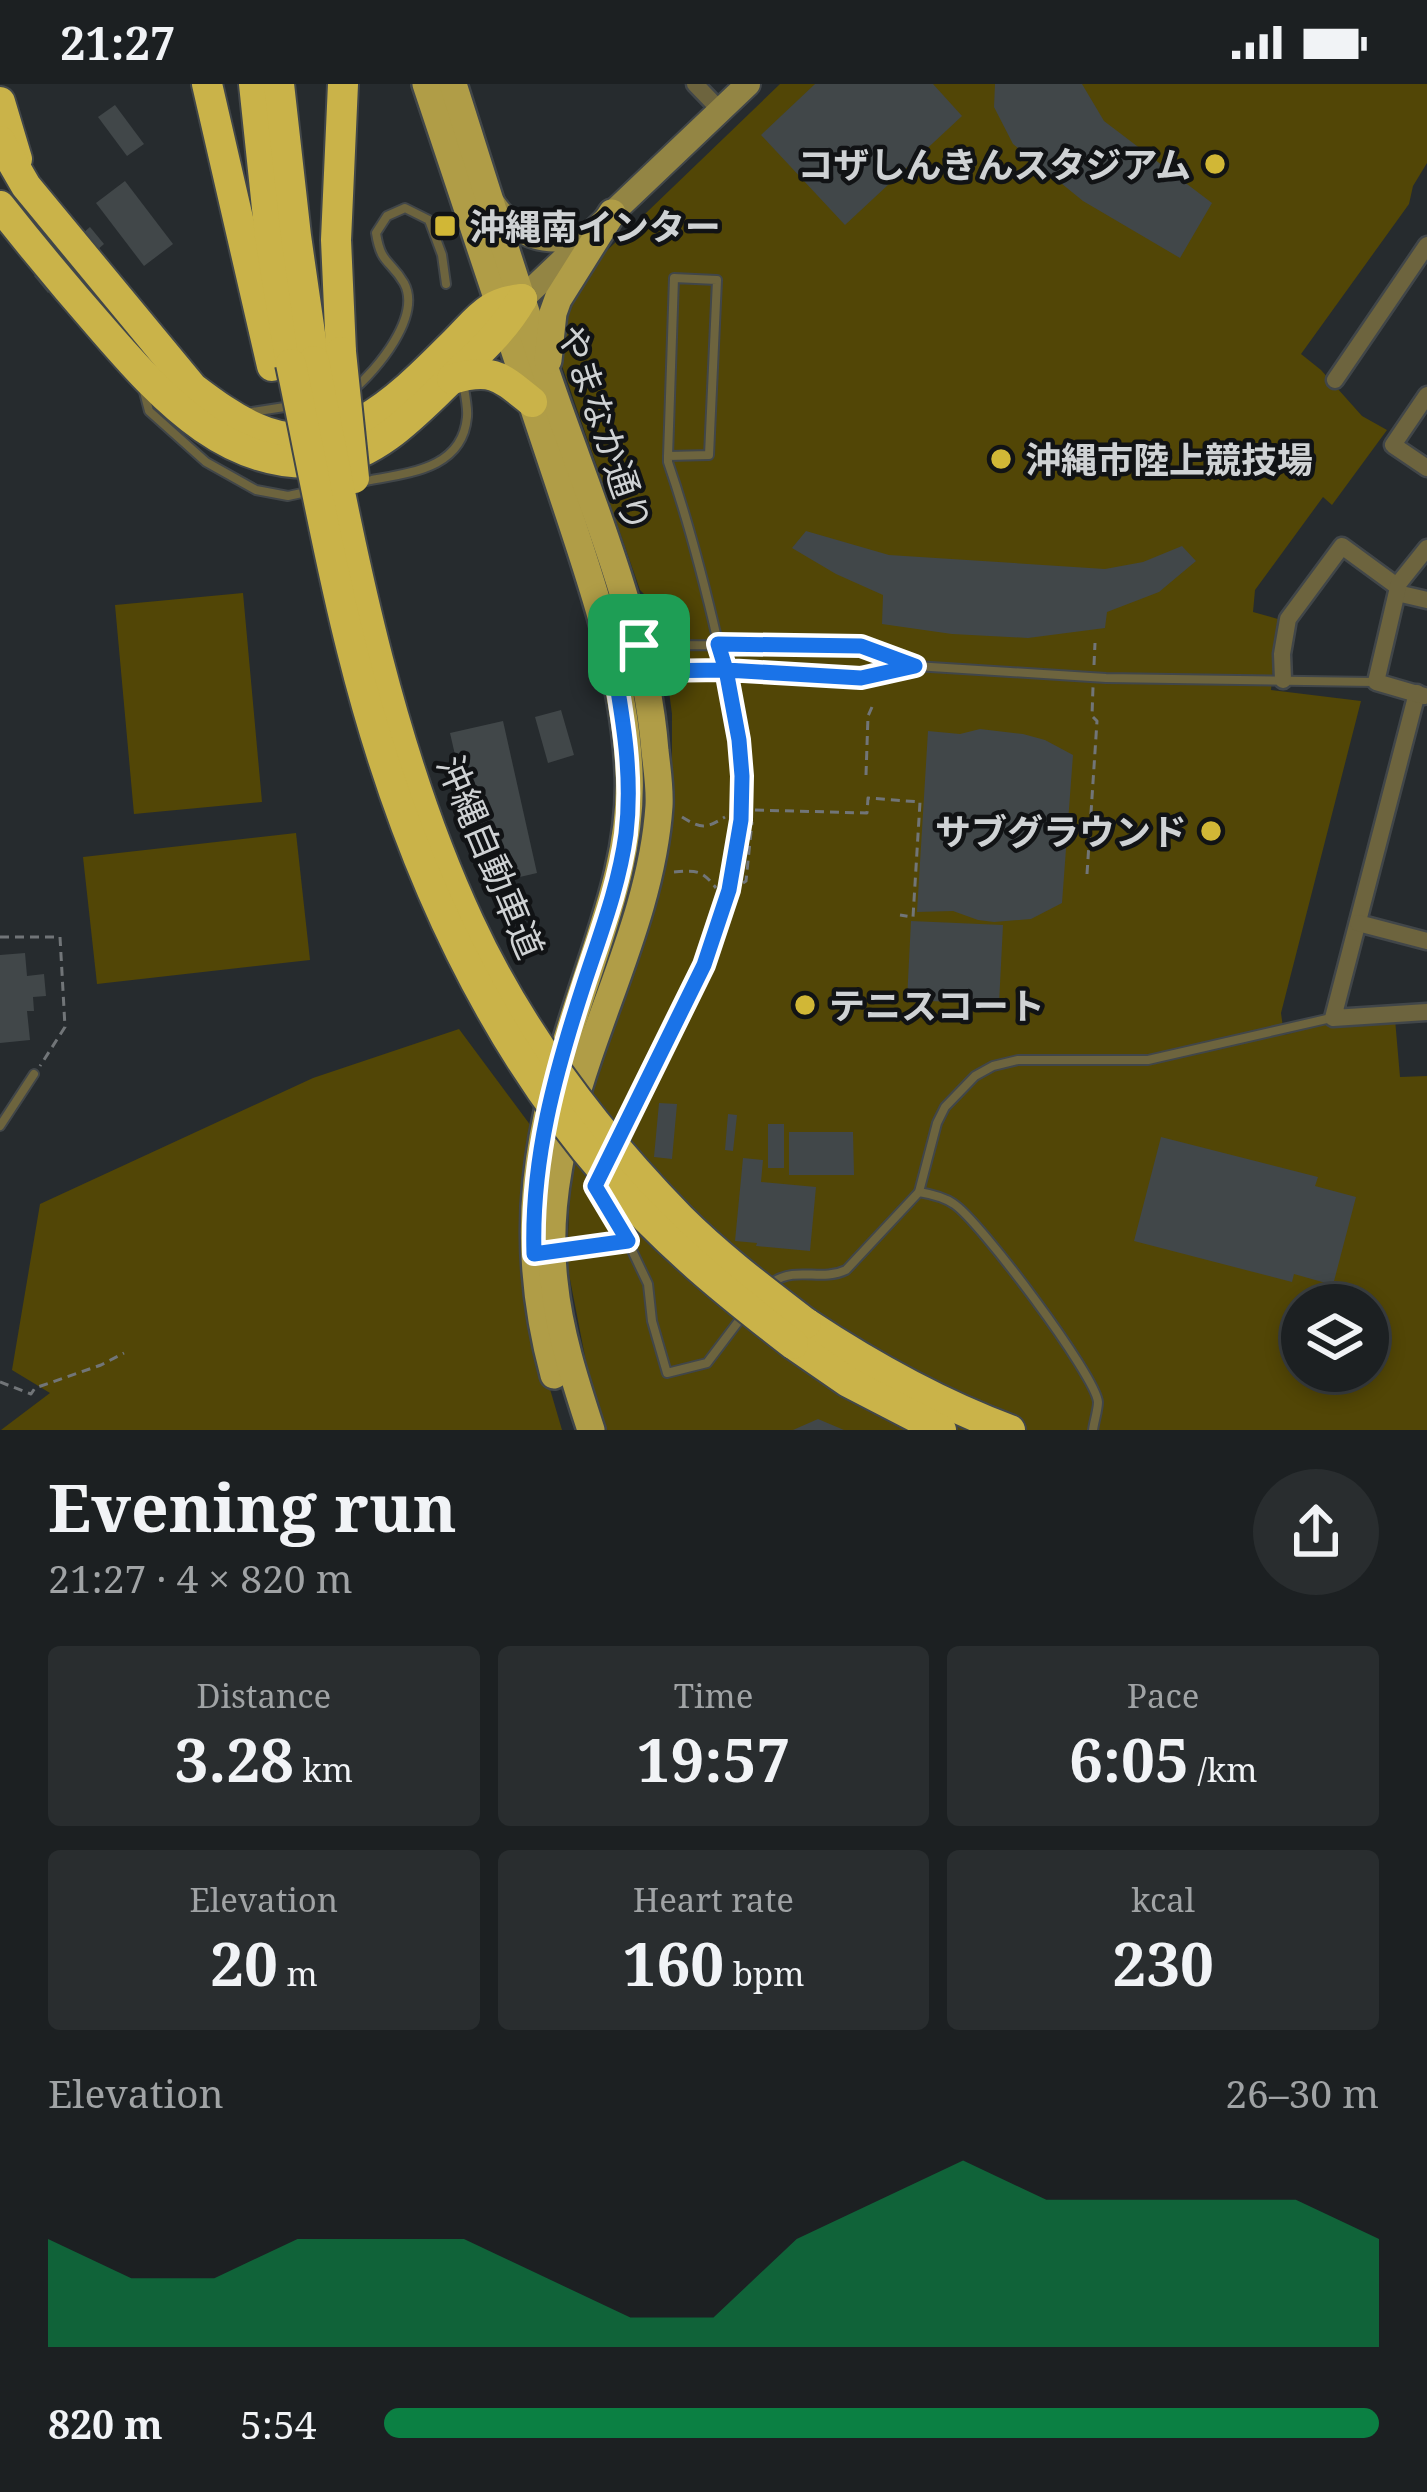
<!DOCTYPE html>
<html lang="en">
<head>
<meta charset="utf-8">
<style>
	:root { --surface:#1c2022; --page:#292d2f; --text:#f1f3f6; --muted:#a0a3a5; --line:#3a3e40; --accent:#0b8043 }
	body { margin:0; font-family:"Noto Serif","Noto Sans JP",serif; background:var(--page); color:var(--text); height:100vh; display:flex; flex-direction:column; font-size:45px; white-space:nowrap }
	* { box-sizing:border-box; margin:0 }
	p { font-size:39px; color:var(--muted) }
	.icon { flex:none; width:66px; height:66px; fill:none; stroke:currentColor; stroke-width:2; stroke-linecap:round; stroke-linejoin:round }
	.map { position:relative; height:1346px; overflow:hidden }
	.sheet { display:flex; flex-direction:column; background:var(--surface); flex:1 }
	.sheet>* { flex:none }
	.buttons { position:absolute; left:1281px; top:1200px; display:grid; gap:24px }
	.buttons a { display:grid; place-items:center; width:108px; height:108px; border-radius:50%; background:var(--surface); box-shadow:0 6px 18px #0003,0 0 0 3px var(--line); font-size:60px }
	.pin { position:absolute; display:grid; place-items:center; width:102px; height:102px; color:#fff; margin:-51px; border-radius:24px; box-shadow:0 6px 18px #0006 }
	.round { display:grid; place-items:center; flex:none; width:126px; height:126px; border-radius:63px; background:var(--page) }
	.head { display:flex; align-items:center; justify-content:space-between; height:204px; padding:0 48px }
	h1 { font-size:66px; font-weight:700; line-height:90px }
	.stats { display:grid; grid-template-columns:repeat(3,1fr); gap:18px; height:204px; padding:12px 48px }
	.stats div { display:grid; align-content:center; border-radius:12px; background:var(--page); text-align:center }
	.stats b { font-size:60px; font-weight:700 }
	.stats small { font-size:33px; font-weight:400 }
	.stats p { font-size:33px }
	.chart { height:336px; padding:24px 48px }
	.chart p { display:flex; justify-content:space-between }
	.chart svg { width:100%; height:216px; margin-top:12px; fill:var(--accent); opacity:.7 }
	ul { padding:0 48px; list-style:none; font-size:39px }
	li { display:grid; grid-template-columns:192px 144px 1fr; align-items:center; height:90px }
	li i { height:30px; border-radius:15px; background:var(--accent) }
	.status { display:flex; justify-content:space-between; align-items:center; height:84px; padding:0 60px; background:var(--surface); direction:ltr }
	.status svg { height:33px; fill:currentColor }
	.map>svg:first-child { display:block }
</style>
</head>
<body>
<div class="status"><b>21:27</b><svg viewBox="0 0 49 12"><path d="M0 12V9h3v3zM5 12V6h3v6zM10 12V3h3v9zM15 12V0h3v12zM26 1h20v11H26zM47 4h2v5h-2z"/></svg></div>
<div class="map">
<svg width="1427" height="1346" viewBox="0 0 1427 1346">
	<rect width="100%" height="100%" fill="#262b2e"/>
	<g fill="#524606" fill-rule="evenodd">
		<path d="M780 0H1427V79L1413 102 1409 120 1301 270 1321 286 1362 332 1387 346 1332 421 1323 413 1255 506 1253 528 1278 535 1271 606 1361 617 1281 929 1284 951 1334 937 1395 935 1400 993 1427 992V1346H606L587 1283 567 1180 571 1075 672 721V630L658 524 640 506 562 282 569 224 593 180ZM1302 1221H1368V1287H1302Z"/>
		<polygon points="243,509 262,718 134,730 115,521"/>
		<polygon points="296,749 310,876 97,900 83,773"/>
		<polygon points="459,945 531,1042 520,1152 545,1288 562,1346 1,1346 50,1309 12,1286 40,1120 313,994"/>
	</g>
	<g fill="#414749">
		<polygon points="815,0 933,0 962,32 845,141 761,51"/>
		<polygon points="995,0 1082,0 1104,37 1212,119 1180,174 1083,117 1013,60 994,23"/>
		<polygon points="115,21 144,60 127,72 98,33"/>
		<polygon points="125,97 173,160 144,182 96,119"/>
		<polygon points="90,143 104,160 48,209 34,192"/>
		<polygon points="806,447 889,471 1105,485 1143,478 1182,462 1196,477 1159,508 1107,528 1105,544 1028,554 952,550 882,540 883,511 836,490 792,464"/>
		<polygon points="561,626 574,671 548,679 535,633"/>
		<polygon points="503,637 537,789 485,801 450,649"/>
		<polygon points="980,645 1023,650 1045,656 1073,671 1062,819 1031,835 994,838 978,836 953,827 917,828 928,647 960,650"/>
		<polygon points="911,837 1003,841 999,920 907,916"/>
		<polygon points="25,869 27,892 44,890 46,912 33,913 34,927 27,927 30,956 0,959 0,871"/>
		<polygon points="659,1019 677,1020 672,1075 654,1073"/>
		<polygon points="728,1030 737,1031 733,1067 725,1066"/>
		<rect x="768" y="1040" width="16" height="44"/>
		<polygon points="789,1048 853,1048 854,1091 789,1091"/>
		<polygon points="1161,1053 1318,1093 1315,1102 1356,1113 1333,1201 1294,1190 1292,1198 1134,1157"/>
		<polygon points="743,1074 763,1076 761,1098 816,1103 810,1167 756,1162 757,1159 735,1157"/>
		<polygon points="818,1335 844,1346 793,1346"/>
	</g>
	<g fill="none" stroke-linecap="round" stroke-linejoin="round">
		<g stroke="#414649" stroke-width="12">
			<g id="lane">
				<polyline points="143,304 149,327 206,378 256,406 288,412 311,407"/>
				<path d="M352 307C377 286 422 232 404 199 390 175 381 181 376 149L387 132 405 124 429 136 442 171 446 200"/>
				<polyline points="252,328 291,322"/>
				<path d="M361 398C403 389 462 388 467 333 468 324 465 312 464 303"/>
				<polyline points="643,561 861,562 915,582 1106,594 1375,598"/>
				<polyline points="648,587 726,586 861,594 913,582"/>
				<polyline points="0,1042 34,990"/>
				<path d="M617 1056C634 1020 651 984 669 949 689 911 710 874 722 833 753 728 742 658 717 554 703 494 688 436 668 378V372L674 194 717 196 709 371 668 372"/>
				<polyline points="597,1096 595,1102 628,1158 648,1200 652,1237 667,1289 707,1279 738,1238"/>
				<path d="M919 1108C931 1110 944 1113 954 1120 979 1136 1096 1292 1098 1318 1098 1326 1094 1338 1093 1346"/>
				<polyline points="558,1167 628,1158"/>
				<path d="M773 1198C797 1182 821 1198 846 1186L919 1108 937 1039 945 1023 975 992 993 982 1018 976H1148L1331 934"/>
			</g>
		</g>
		<g stroke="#414649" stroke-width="21">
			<g id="street">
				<polyline points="695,0 721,27"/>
				<polyline points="1335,296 1427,161"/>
				<polyline points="1427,311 1393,361 1427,384"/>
				<polyline points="1397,509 1427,516"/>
				<polyline points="1283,596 1282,570 1288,535 1342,462 1398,503"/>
				<polyline points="1417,609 1333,934 1427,928"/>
				<polyline points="1424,612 1376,598 1399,499 1427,464"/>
				<polyline points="1358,839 1427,857"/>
			</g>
		</g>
		<g stroke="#414649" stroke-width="28">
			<g id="secondary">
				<path d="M492 118C516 153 546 163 586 150"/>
				<polyline points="522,215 748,0"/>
			</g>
		</g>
		<g stroke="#414649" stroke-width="32">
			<g id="primary">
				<path d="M426 0C469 133 515 264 558 397 589 491 624 587 629 687 633 764 605 837 582 908 537 1043 516 1150 554 1291"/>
				<path d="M453 0C486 104 518 208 554 311 595 428 645 543 655 667 657 685 660 704 659 722 653 810 616 891 588 974 564 1045 545 1121 554 1197 559 1248 575 1297 591 1346"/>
				<polyline points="548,276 553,229 558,215 612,129"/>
			</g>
		</g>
		<g stroke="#414649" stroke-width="34">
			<g id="highway">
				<polyline points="207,0 272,282"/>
				<polyline points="254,0 270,153 291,280"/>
				<polyline points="279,0 296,152 314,277"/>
				<polyline points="0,18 17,75"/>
				<path d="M0 57 26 102 193 304C213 319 233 334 256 344 337 381 403 310 455 258 479 234 488 218 522 215"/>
				<path d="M0 122C34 165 69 207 105 248 164 316 233 392 332 377 373 371 408 337 437 309 468 278 501 252 522 215"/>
				<polyline points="341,268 336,156 343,0"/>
				<path d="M452 295C493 283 501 293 532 318"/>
				<path d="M806 1239C871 1282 937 1319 1010 1346"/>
				<polyline points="793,1260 848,1298 941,1346"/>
			</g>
		</g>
		<g stroke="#717578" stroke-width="3" stroke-dasharray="9 6" stroke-linecap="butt">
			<polyline points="1094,581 1095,559"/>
			<polyline points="866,691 868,632 872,623"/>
			<polyline points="755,726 867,729 868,714 920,718 913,833 900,831"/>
			<path d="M682 733C703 746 706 744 725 733"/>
			<path d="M674 788C697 786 702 786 716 804"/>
			<polyline points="1087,790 1097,637 1092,632 1093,603"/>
			<polyline points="743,799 746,797 752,738"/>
			<polyline points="0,853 60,853 65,943 40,982"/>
			<polyline points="0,1298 31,1310 35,1304 101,1281 124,1269"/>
		</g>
		<use href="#lane" stroke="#6d643e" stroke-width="8"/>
		<use href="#street" stroke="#6d643e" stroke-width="16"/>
		<use href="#secondary" stroke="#938544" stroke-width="24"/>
		<use href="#primary" stroke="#b09d47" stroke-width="27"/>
		<use href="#highway" stroke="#cab349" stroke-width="30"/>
		<g stroke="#414649" stroke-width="34" stroke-linecap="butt">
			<g id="highway-bridge">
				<polyline points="341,268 354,394"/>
				<path d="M314 277C351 466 387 662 469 838 520 948 596 1048 680 1134 719 1173 763 1206 806 1239"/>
				<path d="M291 280C311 375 328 472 352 566 400 758 479 945 610 1095 664 1158 728 1210 793 1260"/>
			</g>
		</g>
		<use href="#highway-bridge" stroke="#cab349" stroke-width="30"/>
	</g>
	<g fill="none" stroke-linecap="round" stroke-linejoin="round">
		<g stroke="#fff" stroke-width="24">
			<path id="route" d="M639 561 613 577C623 635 633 691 626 750 619 802 600 851 584 900 555 989 531 1076 534 1170L628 1157 595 1102 704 881 729 806 741 736 742 692 739 656 726 586 861 594 915 582 861 562 718 560 726 586 645 587 639 561"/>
		</g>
		<use href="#route" stroke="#1a73e8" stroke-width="15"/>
	</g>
	<g fill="#d1b736" stroke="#111315" stroke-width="4.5">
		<circle cx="1215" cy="80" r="12"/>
		<rect x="433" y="130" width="24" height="24" rx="6"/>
		<circle cx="1001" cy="375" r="12"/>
		<circle cx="1211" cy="747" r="12"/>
		<circle cx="805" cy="921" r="12"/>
	</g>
	<g text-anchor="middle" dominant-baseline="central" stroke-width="9" stroke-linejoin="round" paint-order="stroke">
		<g font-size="36" font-weight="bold" fill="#cfd2d4" stroke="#111315" text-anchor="start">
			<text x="1191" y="80" text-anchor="end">コザしんきんスタジアム</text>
			<text x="469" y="142">沖縄南インター</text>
			<text x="1025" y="375">沖縄市陸上競技場</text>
			<text x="1187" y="747" text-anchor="end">サブグラウンド</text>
			<text x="829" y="921">テニスコート</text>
		</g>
		<g font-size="36" fill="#cfd2d4" stroke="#111315">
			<text transform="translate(605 344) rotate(71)">やまなか通り</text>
			<text transform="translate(491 773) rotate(67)">沖縄自動車道</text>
		</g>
	</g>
</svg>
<div class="buttons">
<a><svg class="icon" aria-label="layers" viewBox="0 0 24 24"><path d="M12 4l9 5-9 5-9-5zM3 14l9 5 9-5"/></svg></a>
</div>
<div class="pin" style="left:639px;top:561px;background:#1e9e55"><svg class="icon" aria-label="arrive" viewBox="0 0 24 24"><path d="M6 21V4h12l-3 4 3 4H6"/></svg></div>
</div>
<section class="sheet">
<div class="head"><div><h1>Evening run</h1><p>21:27 · 4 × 820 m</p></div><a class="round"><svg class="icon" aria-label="share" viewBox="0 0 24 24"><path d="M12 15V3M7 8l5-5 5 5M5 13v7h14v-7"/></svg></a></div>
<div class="stats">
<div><p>Distance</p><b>3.28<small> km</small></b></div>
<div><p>Time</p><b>19:57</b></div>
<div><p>Pace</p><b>6:05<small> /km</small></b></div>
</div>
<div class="stats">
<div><p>Elevation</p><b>20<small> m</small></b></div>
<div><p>Heart rate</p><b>160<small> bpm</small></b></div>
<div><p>kcal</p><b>230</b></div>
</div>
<div class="chart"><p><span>Elevation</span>26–30 m</p>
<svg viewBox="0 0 160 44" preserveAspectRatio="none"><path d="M0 44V22L10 30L20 30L30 22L40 22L50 22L60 30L70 38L80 38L90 22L100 14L110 6L120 14L130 14L140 14L150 14L160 22V44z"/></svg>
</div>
<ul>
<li><b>820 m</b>5:54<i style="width:100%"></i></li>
</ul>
</section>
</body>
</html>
